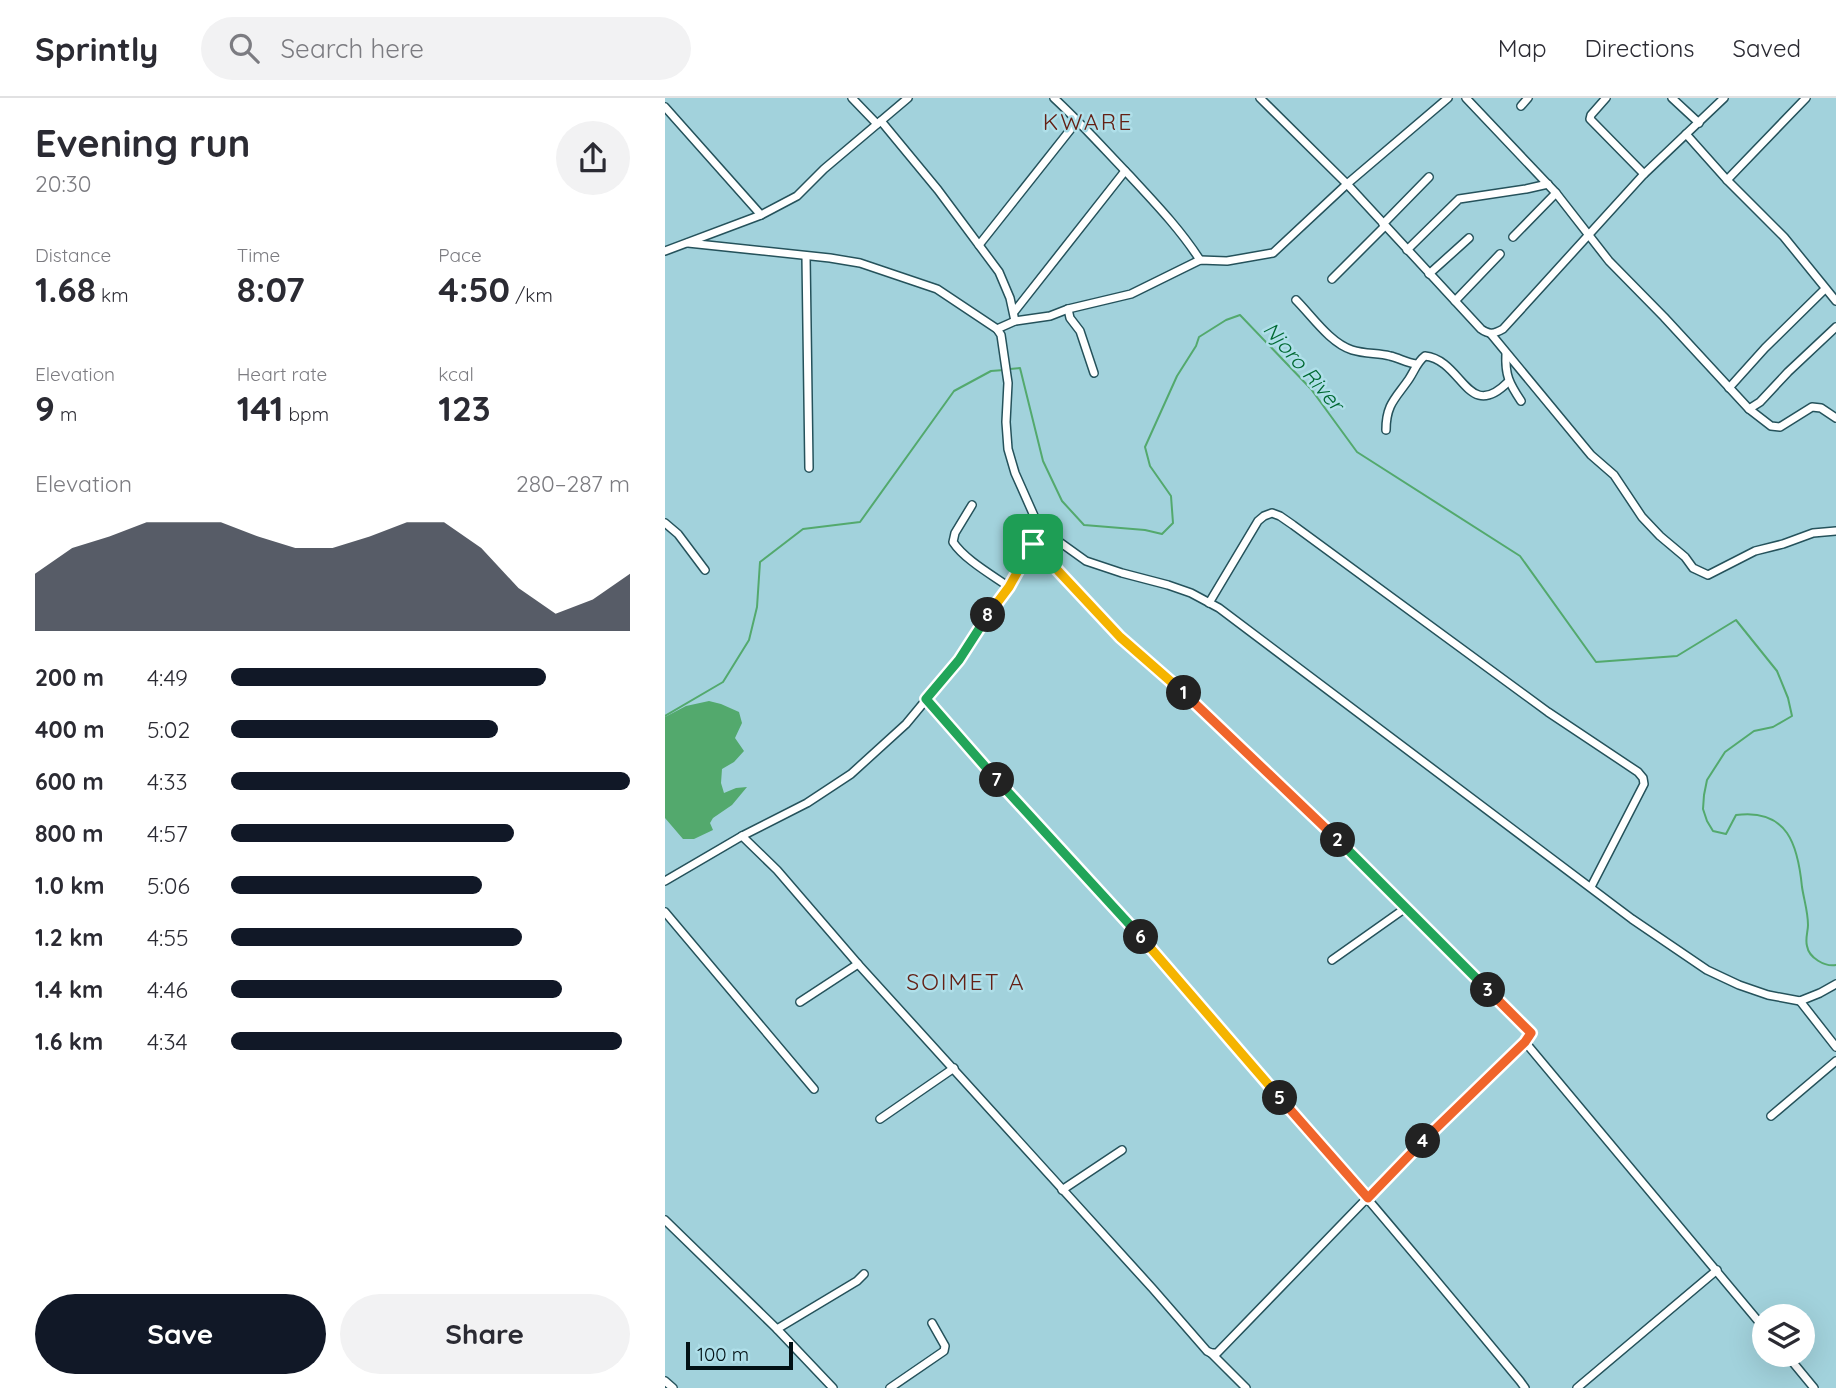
<!DOCTYPE html>
<html lang="en">
<head>
<meta charset="utf-8">
<style>
	:root { --surface:#fff; --page:#f2f2f3; --text:#2b2b33; --muted:#7c7c81; --line:#e1e1e2; --accent:#111827 }
	body { margin:0; font-family:Quicksand,sans-serif; background:var(--page); color:var(--text); height:100vh; display:flex; flex-direction:column; font-size:26px; white-space:nowrap }
	* { box-sizing:border-box; margin:0 }
	p { font-size:23px; color:var(--muted) }
	.icon { flex:none; width:38px; height:38px; fill:none; stroke:currentColor; stroke-width:2; stroke-linecap:round; stroke-linejoin:round }
	.map { position:relative; flex:1; overflow:hidden }
	.side { display:flex; flex-direction:column; background:var(--surface); width:665px }
	.side>* { flex:none }
	.controls { position:absolute; left:1087px; top:1206px; display:grid; gap:14px }
	.controls a { display:grid; place-items:center; width:63px; height:63px; border-radius:50%; background:var(--surface); box-shadow:0 7px 28px #0002; font-size:35px }
	.scale { position:absolute; left:21px; bottom:18px; width:107px; box-sizing:border-box; padding-left:7px; border:4px solid #021115; border-top:0; font-size:19px; line-height:24px; white-space:nowrap; color:#021115; -webkit-text-stroke:5px #afdfe9; paint-order:stroke }
	.pin { position:absolute; display:grid; place-items:center; width:60px; height:60px; color:#fff; margin:-30px; border-radius:14px; box-shadow:0 4px 10px #0006 }
	.km { position:absolute; width:35px; height:35px; margin:-18px; border-radius:50%; background:#222; color:#fff; font-size:19px; line-height:35px; text-align:center }
	.round { display:grid; place-items:center; flex:none; width:74px; height:74px; border-radius:37px; background:var(--page) }
	.summary { display:flex; align-items:center; justify-content:space-between; height:119px; padding:0 35px }
	h1 { font-size:38px; font-weight:800; line-height:52px }
	.stats { display:grid; grid-template-columns:repeat(3,1fr); gap:10px; height:119px; padding:7px 35px }
	.stats div { display:grid; align-content:center }
	.stats b { font-size:35px; font-weight:800 }
	.stats small { font-size:19px; font-weight:400 }
	.stats p { font-size:19px }
	.chart { height:196px; padding:14px 35px }
	.chart p { display:flex; justify-content:space-between }
	.chart svg { width:100%; height:126px; margin-top:7px; fill:var(--accent); opacity:.7 }
	.button { display:flex; gap:14px; margin-top:auto; padding:14px 35px }
	.button a { flex:1; height:80px; border-radius:42px; background:var(--accent); color:#fff; font-size:28px; font-weight:800; line-height:80px; text-align:center }
	.button a+a { background:var(--page); color:var(--text) }
	ul { padding:0 35px; list-style:none; font-size:23px }
	li { display:grid; grid-template-columns:112px 84px 1fr; align-items:center; height:52px }
	li i { height:18px; border-radius:9px; background:var(--accent) }
	header { display:flex; align-items:center; gap:42px; box-sizing:border-box; height:98px; padding:0 35px; background:var(--surface); border-bottom:2px solid var(--line) }
	header strong { font-size:33px }
	nav { display:flex; gap:38px; margin-inline-start:auto; font-size:24px }
	.search { width:490px; height:63px; background:var(--page); display:flex; align-items:center; gap:18px; box-sizing:border-box; padding:0 24px; border-radius:38px; color:var(--muted); font-size:26px }
	main { display:flex; flex:1; min-height:0 }
	.map>svg:first-child { display:block }
</style>
</head>
<body>
<header>
<strong>Sprintly</strong>
<div class="search"><svg class="icon" aria-label="search" viewBox="0 0 24 24"><circle cx="10" cy="10" r="6"/><path d="M15 15l6 6"/></svg>Search here</div>
<nav><a>Map</a><a>Directions</a><a>Saved</a></nav>
</header>
<main>
<section class="side">
<div class="summary"><div><h1>Evening run</h1><p>20:30</p></div><a class="round"><svg class="icon" aria-label="share" viewBox="0 0 24 24"><path d="M12 15V3M7 8l5-5 5 5M5 13v7h14v-7"/></svg></a></div>
<div class="stats">
<div><p>Distance</p><b>1.68<small> km</small></b></div>
<div><p>Time</p><b>8:07</b></div>
<div><p>Pace</p><b>4:50<small> /km</small></b></div>
</div>
<div class="stats">
<div><p>Elevation</p><b>9<small> m</small></b></div>
<div><p>Heart rate</p><b>141<small> bpm</small></b></div>
<div><p>kcal</p><b>123</b></div>
</div>
<div class="chart"><p><span>Elevation</span>280–287 m</p>
<svg viewBox="0 0 160 44" preserveAspectRatio="none"><path d="M0 44V24L10 15L20 11L30 6L40 6L50 6L60 11L70 15L80 15L90 11L100 6L110 6L120 15L130 29L140 38L150 33L160 24V44z"/></svg>
</div>
<ul>
<li><b>200 m</b>4:49<i style="width:79%"></i></li>
<li><b>400 m</b>5:02<i style="width:67%"></i></li>
<li><b>600 m</b>4:33<i style="width:100%"></i></li>
<li><b>800 m</b>4:57<i style="width:71%"></i></li>
<li><b>1.0 km</b>5:06<i style="width:63%"></i></li>
<li><b>1.2 km</b>4:55<i style="width:73%"></i></li>
<li><b>1.4 km</b>4:46<i style="width:83%"></i></li>
<li><b>1.6 km</b>4:34<i style="width:98%"></i></li>
</ul>
<div class="button"><a>Save</a><a>Share</a></div>
</section>
<div class="map">
<svg width="1171" height="1290" viewBox="0 0 1171 1290">
	<rect width="100%" height="100%" fill="#a2d2dc"/>
	<polygon fill="#53a96d" points="44,603 56,606 74,614 77,625 70,640 79,653 69,664 57,671 56,685 59,695 71,690 82,689 67,707 48,720 45,725 48,732 29,741 18,741 0,720 0,619 21,608"/>
	<g fill="none" stroke-linecap="round" stroke-linejoin="round">
		<g stroke="#53a96d" stroke-width="2">
			<path d="M345 271 355 270 378 363 397 403 419 427 480 432 497 436 508 425 506 398 485 368 480 349 512 278 531 248 534 239 561 222 575 217 646 291 692 354 855 458 931 564 1012 558 1071 522 1112 573 1123 600 1127 618 1108 629 1089 633 1060 654 1042 682 1039 697 1038 711 1042 723 1048 733 1061 736 1071 717C1123 710 1133 748 1137 789 1139 802 1143 814 1143 827 1143 833 1140 841 1142 848 1144 860 1160 869 1171 867"/>
			<polyline points="0,618 58,584 84,542 92,509 95,464 138,431 195,424 289,293 326,273 339,272"/>
		</g>
		<g stroke="#25525b" stroke-width="10">
			<g id="minor">
				<polyline points="187,0 212,26"/>
				<path d="M389 0C416 25 440 52 465 78 490 105 515 131 535 162"/>
				<path d="M595 0 682 86 816 231C824 237 829 236 838 231L979 76 1059 0"/>
				<polyline points="801,0 891,95 944,163 999,219 1084,311 1106,328 1115,329 1147,309 1156,310 1171,320"/>
				<polyline points="941,0 926,17 925,21 979,76"/>
				<polyline points="1007,0 1034,25"/>
				<polyline points="856,8 863,0"/>
				<polyline points="0,9 96,117"/>
				<polyline points="216,23 273,92 334,174 345,200 350,223"/>
				<polyline points="1021,36 1062,82 1119,139 1171,203"/>
				<polyline points="1062,82 1141,0"/>
				<polyline points="718,126 764,79"/>
				<polyline points="848,139 891,95"/>
				<polyline points="23,145 165,160 195,165 272,191 332,231 336,237 343,285 341,324 343,351 350,375 370,420 389,440 421,463 457,475 503,487 526,495 554,510 967,821 1042,872 1074,887 1103,897 1135,903 1155,895 1171,886"/>
				<polyline points="314,147 413,22"/>
				<polyline points="742,152 794,101 861,91 883,86"/>
				<polyline points="0,153 96,117 132,98 159,71 243,0"/>
				<polyline points="141,158 144,370"/>
				<polyline points="764,176 804,140"/>
				<polyline points="667,181 720,128"/>
				<path d="M631 202C647 218 665 245 687 252 700 256 713 255 725 258 734 260 742 265 751 266"/>
				<polyline points="790,203 835,156"/>
				<polyline points="403,211 405,220 415,233 429,275"/>
				<polyline points="349,214 460,73"/>
				<polyline points="332,231 350,223 385,218 403,211 466,196 535,162 562,163 608,155 682,86 783,0"/>
				<polyline points="826,236 926,357 949,377 977,419 995,438 1020,459 1028,470 1043,477 1090,453 1118,446 1148,435 1171,433"/>
				<path d="M841 256C840 277 844 285 856 303"/>
				<polyline points="1064,290 1100,250 1160,191"/>
				<polyline points="1084,311 1095,304 1123,274 1171,229"/>
				<path d="M721 332C721 306 731 300 744 281 750 272 752 264 760 258 798 262 802 325 843 284"/>
				<path d="M307 407 290 435 288 444C299 461 327 477 344 489"/>
				<polyline points="0,425 13,436 40,472"/>
				<polyline points="544,505 593,423 599,418 607,415 615,418 628,427 883,614 973,674 978,680 979,686 926,789"/>
				<path d="M261 601C336 688 416 770 492 856 615 997 736 1139 855 1283L860 1290"/>
				<polyline points="77,738 112,772 193,866 488,1191 542,1253 546,1255 552,1255 769,1031 860,944 866,935 769,836 654,723 544,618 455,539 368,446"/>
				<polyline points="0,783 77,738 142,705 186,676 241,626 294,562 322,518 344,489 368,446 370,420"/>
				<polyline points="0,814 149,991"/>
				<polyline points="667,862 742,809"/>
				<polyline points="1135,903 1171,949"/>
				<polyline points="135,904 193,866"/>
				<polyline points="860,944 1099,1230"/>
				<polyline points="1106,1018 1171,963"/>
				<polyline points="215,1021 289,970"/>
				<polyline points="397,1092 457,1052"/>
				<polyline points="0,1122 112,1231 168,1290"/>
				<polyline points="112,1231 192,1183 199,1176"/>
				<polyline points="546,1255 581,1290"/>
				<polyline points="1121,1256 1149,1290"/>
				<polyline points="0,1283 8,1290"/>
				<polyline points="225,1290 279,1253 280,1248 267,1225"/>
				<polyline points="912,1290 1052,1172"/>
			</g>
		</g>
		<use href="#minor" stroke="#fff" stroke-width="7"/>
	</g>
	<g fill="none" stroke-linecap="round" stroke-linejoin="round">
		<g stroke="#fff" stroke-width="14">
			<polyline id="split-1" points="368,446 455,539 519,595"/>
		</g>
		<g stroke="#fff" stroke-width="14">
			<polyline id="split-2" points="519,595 673,742"/>
		</g>
		<g stroke="#fff" stroke-width="14">
			<polyline id="split-3" points="673,742 823,892"/>
		</g>
		<g stroke="#fff" stroke-width="14">
			<polyline id="split-4" points="758,1043 860,944 866,935 823,892"/>
		</g>
		<g stroke="#fff" stroke-width="14">
			<polyline id="split-5" points="615,1000 703,1100 758,1043"/>
		</g>
		<g stroke="#fff" stroke-width="14">
			<polyline id="split-6" points="476,839 615,1000"/>
		</g>
		<g stroke="#fff" stroke-width="14">
			<polyline id="split-7" points="332,682 476,839"/>
		</g>
		<g stroke="#fff" stroke-width="14">
			<polyline id="split-8" points="323,517 294,562 261,601 332,682"/>
		</g>
		<g stroke="#fff" stroke-width="14">
			<polyline id="split-9" points="323,517 344,489 368,446"/>
		</g>
		<use href="#split-1" stroke="#f5b400" stroke-width="9"/>
		<use href="#split-2" stroke="#f0652b" stroke-width="9"/>
		<use href="#split-3" stroke="#22a559" stroke-width="9"/>
		<use href="#split-4" stroke="#f0652b" stroke-width="9"/>
		<use href="#split-5" stroke="#f0652b" stroke-width="9"/>
		<use href="#split-6" stroke="#f5b400" stroke-width="9"/>
		<use href="#split-7" stroke="#22a559" stroke-width="9"/>
		<use href="#split-8" stroke="#22a559" stroke-width="9"/>
		<use href="#split-9" stroke="#f5b400" stroke-width="9"/>
	</g>
	<g text-anchor="middle" dominant-baseline="central" stroke-width="5" stroke-linejoin="round" paint-order="stroke">
		<g font-size="21" font-style="italic" fill="#006932" stroke="#afdfe9">
			<text transform="translate(639 268) rotate(49)">Njoro River</text>
		</g>
		<g font-size="23" letter-spacing="2" fill="#642015" stroke="#afdfe9">
			<text x="423" y="23">KWARE</text>
			<text x="301" y="883">SOIMET A</text>
		</g>
	</g>
</svg>
<div class="controls">
<a><svg class="icon" aria-label="layers" viewBox="0 0 24 24"><path d="M12 4l9 5-9 5-9-5zM3 14l9 5 9-5"/></svg></a>
</div>
<div class="scale">100 m</div>
<div class="pin" style="left:368px;top:446px;background:#1e9e55"><svg class="icon" aria-label="arrive" viewBox="0 0 24 24"><path d="M6 21V4h12l-3 4 3 4H6"/></svg></div>
<b class="km" style="left:519px;top:595px">1</b>
<b class="km" style="left:673px;top:742px">2</b>
<b class="km" style="left:823px;top:892px">3</b>
<b class="km" style="left:758px;top:1043px">4</b>
<b class="km" style="left:615px;top:1000px">5</b>
<b class="km" style="left:476px;top:839px">6</b>
<b class="km" style="left:332px;top:682px">7</b>
<b class="km" style="left:323px;top:517px">8</b>
</div>
</main>
</body>
</html>
